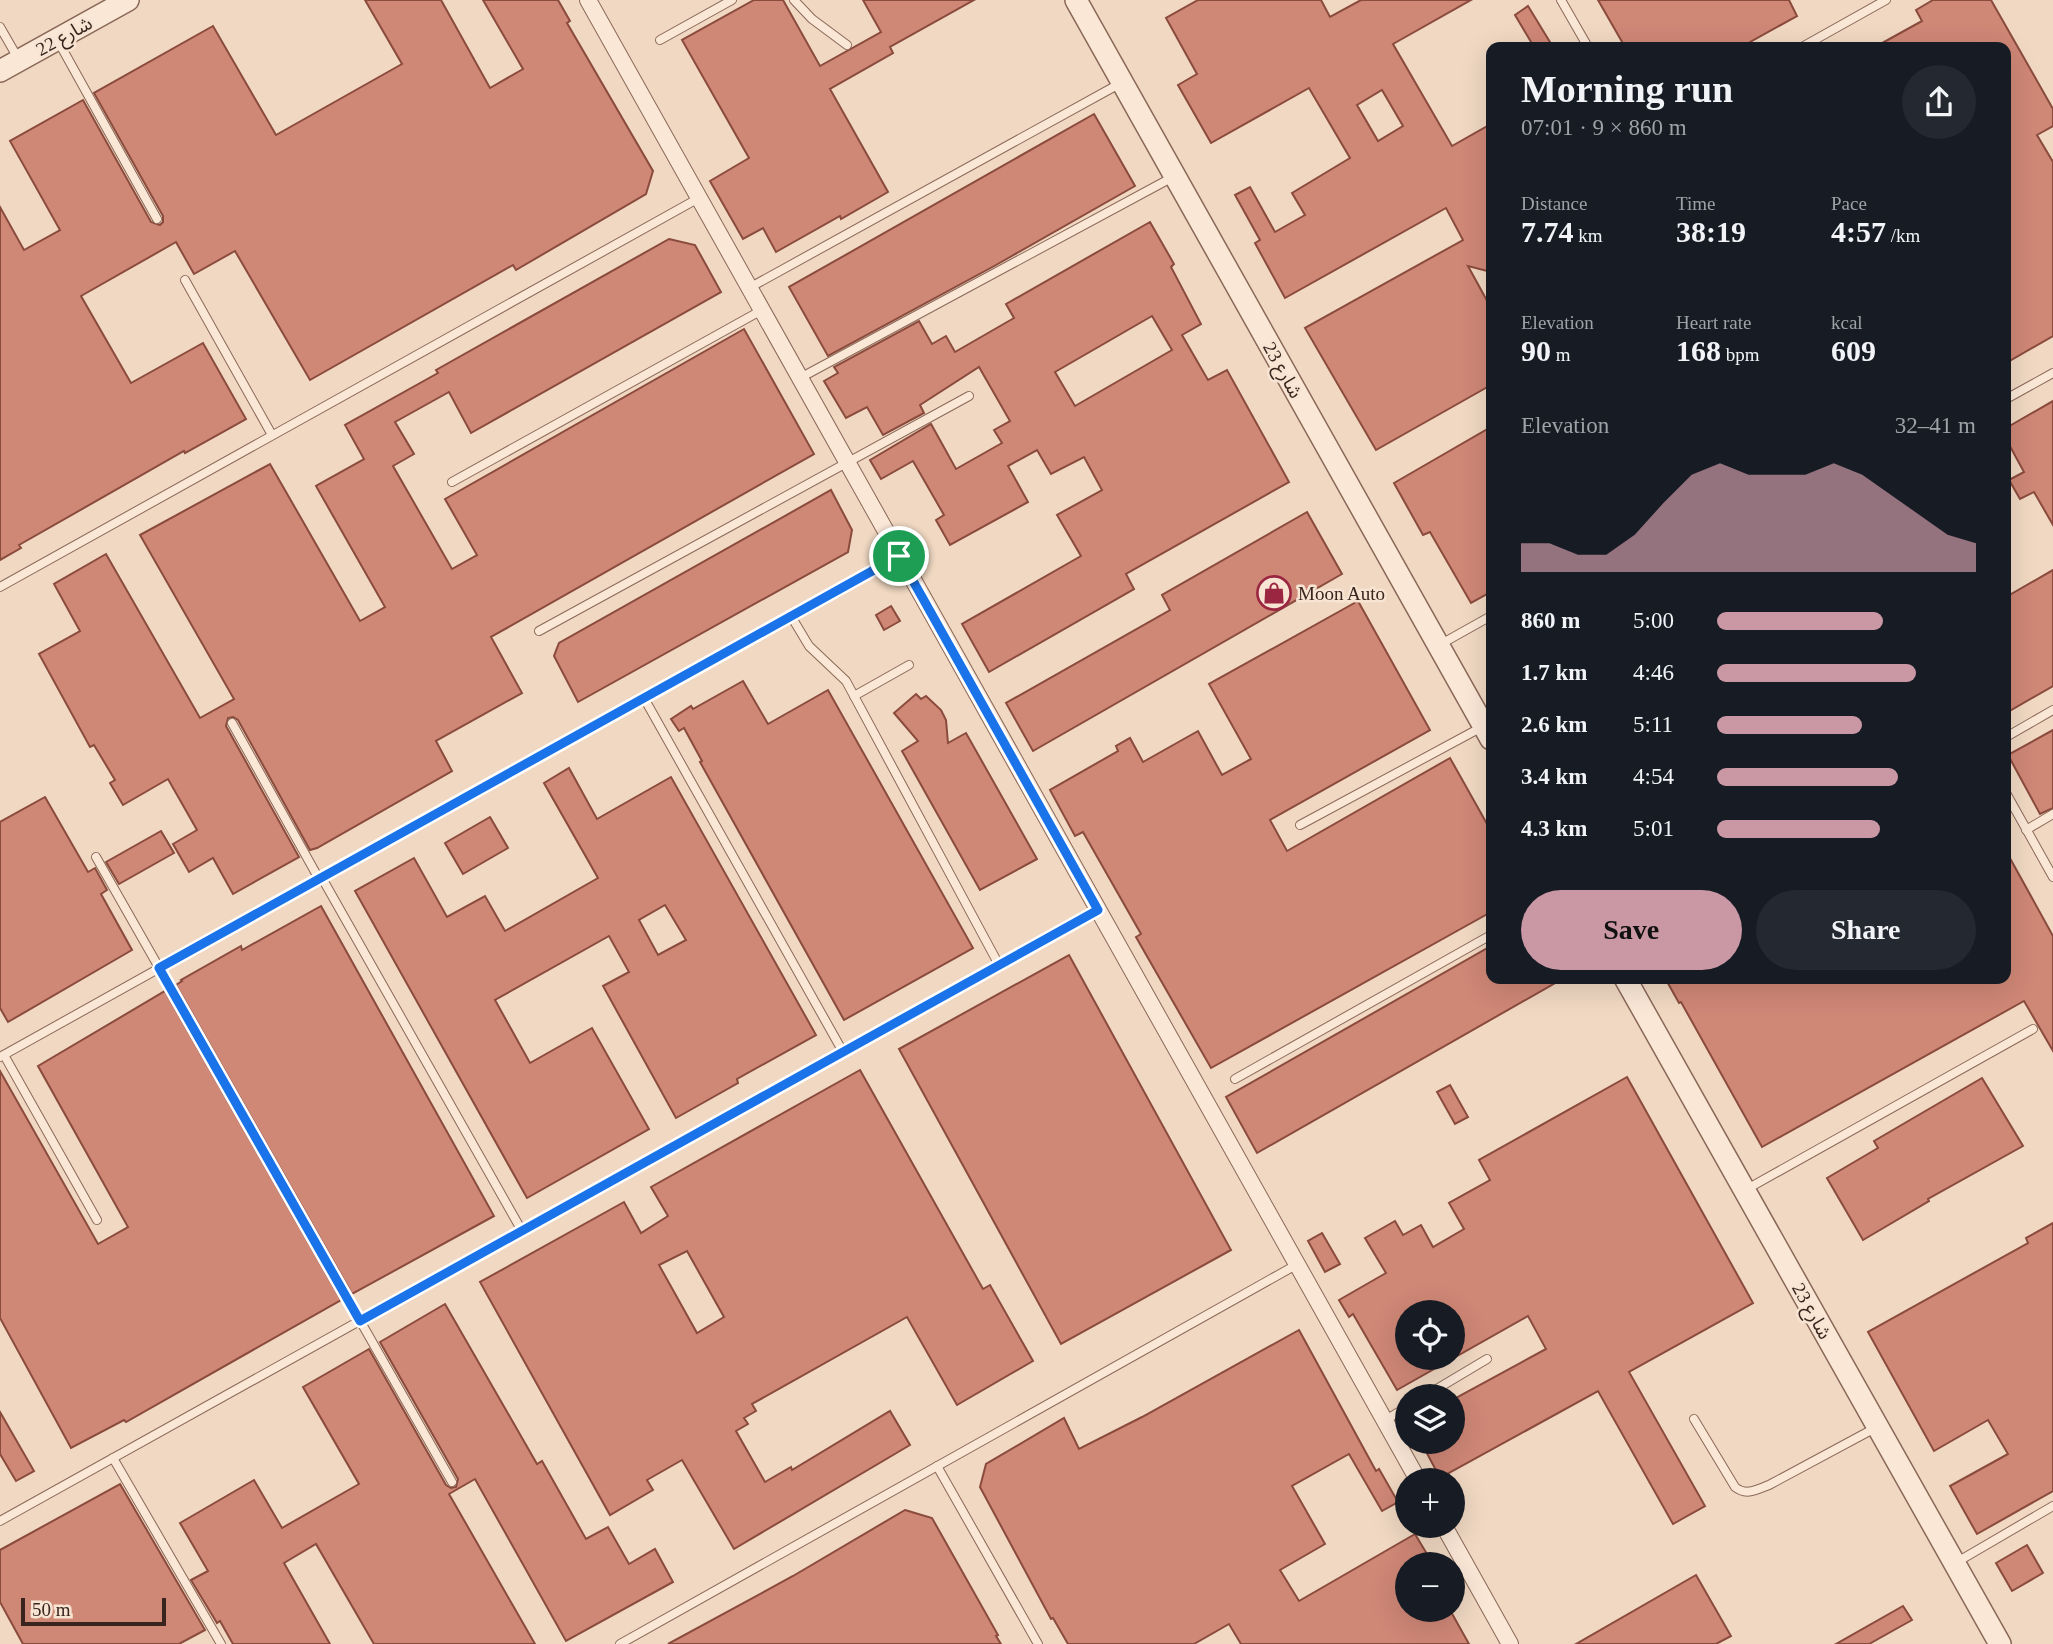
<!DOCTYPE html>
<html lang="en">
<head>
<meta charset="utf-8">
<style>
	:root { --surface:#171b24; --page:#242831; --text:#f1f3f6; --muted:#9ea1a6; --accent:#ca97a5 }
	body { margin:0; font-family:"Times New Roman","Noto Sans Arabic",serif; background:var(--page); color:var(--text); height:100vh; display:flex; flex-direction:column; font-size:26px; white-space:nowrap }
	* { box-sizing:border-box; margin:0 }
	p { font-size:23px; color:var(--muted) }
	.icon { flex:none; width:38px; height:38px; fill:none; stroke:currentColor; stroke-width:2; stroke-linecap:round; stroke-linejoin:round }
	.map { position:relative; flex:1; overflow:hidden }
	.side { position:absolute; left:1486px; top:42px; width:525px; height:942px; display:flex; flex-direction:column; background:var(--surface); border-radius:14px; box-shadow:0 7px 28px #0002 }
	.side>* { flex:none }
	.tools { position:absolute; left:1395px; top:1300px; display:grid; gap:14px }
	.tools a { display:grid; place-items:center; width:70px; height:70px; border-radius:50%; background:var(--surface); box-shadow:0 7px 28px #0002; font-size:35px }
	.scale { position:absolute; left:21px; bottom:18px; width:145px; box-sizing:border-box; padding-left:7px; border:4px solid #39251d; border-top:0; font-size:19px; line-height:24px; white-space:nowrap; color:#39251d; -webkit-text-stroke:5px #f7e4d2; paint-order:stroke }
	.pin { position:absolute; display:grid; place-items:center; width:60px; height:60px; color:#fff; margin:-30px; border:4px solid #fff; border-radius:50%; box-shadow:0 2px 7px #0007 }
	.round { display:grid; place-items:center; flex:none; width:74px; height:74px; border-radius:37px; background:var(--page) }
	.overview { display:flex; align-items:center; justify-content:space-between; height:119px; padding:0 35px }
	h1 { font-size:38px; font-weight:700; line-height:52px }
	.stats { display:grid; grid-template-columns:repeat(3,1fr); gap:10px; height:119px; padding:7px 35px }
	.stats div { display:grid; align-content:center }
	.stats b { font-size:30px; font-weight:700 }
	.stats small { font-size:19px; font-weight:400 }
	.stats p { font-size:19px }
	.chart { height:196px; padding:14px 35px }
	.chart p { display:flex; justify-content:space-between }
	.chart svg { width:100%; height:126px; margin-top:7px; fill:var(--accent); opacity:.7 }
	.button { display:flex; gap:14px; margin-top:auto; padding:14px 35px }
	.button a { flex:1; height:80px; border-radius:42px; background:var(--accent); color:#111; font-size:28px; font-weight:700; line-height:80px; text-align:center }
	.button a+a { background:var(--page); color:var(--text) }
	ul { padding:0 35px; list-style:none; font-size:23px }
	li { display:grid; grid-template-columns:112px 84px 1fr; align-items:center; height:52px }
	li i { height:18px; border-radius:9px; background:var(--accent) }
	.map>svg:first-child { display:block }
</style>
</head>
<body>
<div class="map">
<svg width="2053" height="1644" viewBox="0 0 2053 1644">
	<rect width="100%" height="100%" fill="#f0d8c2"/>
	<g fill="#cf8776" stroke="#8a4b3d" stroke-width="2" fill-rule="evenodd">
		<polygon points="365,0 441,0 490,88 523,69 483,0 558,0 570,21 567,23 653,171 646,194 516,270 513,265 310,380 235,251 194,274 176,242 81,296 131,383 203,343 246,419 185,453 184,451 19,545 21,548 0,560 0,207 24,250 60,230 10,141 83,100 151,222 160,225 163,222 163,216 94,93 213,26 276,135 402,64"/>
		<polygon points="754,0 783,0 820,66 881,32 863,0 974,0 890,47 893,53 830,89 888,192 841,219 840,216 776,252 763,228 743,239 710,181 749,158 682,40"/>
		<path d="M1198 0H1321L1330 17 1361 0H1471L1393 44 1452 146 1491 124V272L1468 266 1491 308V385L1376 450 1305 328 1463 240 1446 208 1285 298 1255 243 1260 240 1235 195 1250 187 1275 232 1305 215 1292 193 1350 158 1309 88 1211 143 1178 85 1197 74 1166 18ZM1382 90 1403 126 1378 141 1357 105Z"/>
		<polygon points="1598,0 1789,0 1797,16 1741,47 1625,47"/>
		<polygon points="1933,0 1991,0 2053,109 2053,126 2037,135 2053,162 2053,336 2006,363 2006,47 1875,47 1922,21 1916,10"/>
		<polygon points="1528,6 1553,47 1534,47 1515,15"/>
		<polygon points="1094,114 1135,186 996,265 828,356 789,287"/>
		<path d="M1150 222 1174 264 1171 267 1201 324 1182 335 1208 380 1227 370 1289 482 1126 574 1134 589 989 672 962 624 1081 556 1057 515 1102 490 1084 457 1051 474 1037 450 1008 466 1028 502 950 545 936 520 944 515 913 461 881 479 870 460 931 424 956 469 1002 443 994 430 1010 421 979 367 920 405 924 413 883 435 867 407 846 418 824 381 838 373 834 367 919 321 932 344 946 336 955 352 1014 318 1006 304ZM1152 316 1172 350 1075 406 1055 372Z"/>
		<polygon points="669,239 695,245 721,292 471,433 449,392 395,422 414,454 393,466 452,569 477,555 445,499 744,329 814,454 491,637 522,693 436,741 452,771 317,848 310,850 238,720 233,717 228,718 226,726 299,857 233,894 213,858 189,872 173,844 197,830 168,779 123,805 110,783 115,780 94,745 90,747 39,654 80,631 54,584 106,554 200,718 234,699 140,535 270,464 360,621 385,607 316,486 364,459 345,425 438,373 436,370"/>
		<polygon points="2053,401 2053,525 2034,492 2020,499 2009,480 2024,472 2006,439 2006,428"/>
		<polygon points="1491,427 1491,592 1471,603 1430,532 1423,535 1394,483"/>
		<polygon points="831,490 852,530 848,552 578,702 554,656 559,643"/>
		<polygon points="1307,512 1342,574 1033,751 1006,703 1170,610 1162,595"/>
		<polygon points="2053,570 2053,686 2006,713 2006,597"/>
		<polygon points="1358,601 1430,730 1270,820 1287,851 1450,758 1491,831 1491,912 1211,1068 1136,937 1141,934 1083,832 1075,836 1050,790 1118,751 1116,746 1130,738 1143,762 1198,731 1222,775 1251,759 1209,684"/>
		<polygon points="891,606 900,621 884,630 876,615"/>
		<polygon points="743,681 768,724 828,690 973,948 844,1020 700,762 702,761 684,728 679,731 671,719 691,706 693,709"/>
		<polygon points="916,694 921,699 926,696 941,710 946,720 948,743 966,733 1037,859 980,890 902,751 918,741 894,713"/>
		<polygon points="2053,730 2053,808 2040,814 2008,755"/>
		<path d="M569 768 597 819 671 777 816 1035 737 1079 738 1083 676 1118 603 986 629 972 609 936 495 1000 530 1063 592 1028 649 1129 527 1198 355 891 414 858 447 917 485 896 505 931 598 878 544 783ZM665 905 686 940 658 955 639 920Z"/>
		<polygon points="45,797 88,872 95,868 107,890 101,894 132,950 8,1022 0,1008 0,822"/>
		<polygon points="490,817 508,848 463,874 445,843"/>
		<polygon points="161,831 174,853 119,884 106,862"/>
		<polygon points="2006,851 2053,936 2053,1051 2024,1001 1762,1147 1681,1002 1679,1003 1665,978 2006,978"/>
		<polygon points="321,906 494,1216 352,1294 176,985 182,981 181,980 241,946 242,950"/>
		<polygon points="1491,946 1491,978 1564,978 1257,1153 1226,1097"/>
		<polygon points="1069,955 1231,1250 1061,1344 899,1049"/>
		<polygon points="165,991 341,1300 126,1422 124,1420 71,1448 0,1318 0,1071 98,1244 128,1227 38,1066"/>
		<path d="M860 1070 983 1289 990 1285 1033 1361 957 1405 907 1317 752 1404 756 1411 744 1418 748 1424 736 1431 765 1482 791 1467 792 1470 890 1411 910 1445 734 1549 682 1460 647 1480 653 1490 610 1515 480 1282 624 1202 641 1233 668 1216 651 1187ZM687 1251 724 1317 697 1333 659 1265Z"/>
		<path d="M1627 1077 1753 1303 1629 1372 1705 1506 1673 1524 1598 1391 1440 1478 1421 1442H1452V1400L1546 1349 1528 1316 1397 1390 1353 1314 1349 1317 1339 1300 1386 1273 1365 1238 1395 1221 1403 1235 1421 1225 1433 1247 1464 1229 1449 1203 1490 1180 1479 1160ZM1407 1312H1452V1358H1407Z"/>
		<polygon points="1982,1078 2023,1146 1928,1199 1929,1201 1863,1240 1827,1178 1878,1148 1874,1141"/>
		<polygon points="1450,1085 1468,1117 1455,1124 1437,1092"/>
		<polygon points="2053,1223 2053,1491 1977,1534 1950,1486 2008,1454 1988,1420 1934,1451 1868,1332 2028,1243 2026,1238"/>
		<polygon points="1322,1233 1340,1264 1325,1272 1308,1241"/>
		<polygon points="445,1304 537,1464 542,1461 586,1539 608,1527 629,1564 655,1549 673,1582 566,1641 475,1479 449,1494 535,1644 374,1644 316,1544 284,1563 330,1644 233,1644 220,1621 217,1623 191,1580 208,1571 180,1523 254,1480 282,1528 359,1484 303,1387 369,1349 446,1485 451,1488 456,1487 458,1479 380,1342"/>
		<polygon points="1299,1330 1376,1471 1379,1469 1398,1502 1382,1511 1349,1454 1292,1486 1325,1544 1280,1570 1299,1601 1415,1534 1433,1564 1407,1564 1407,1610 1450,1610 1469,1644 1241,1644 1229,1624 1194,1644 1068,1644 1053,1618 1051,1619 980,1487 986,1464 1064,1418 1079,1449 1142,1417"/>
		<polygon points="0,1412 34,1471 16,1481 0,1454"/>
		<polygon points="120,1484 205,1630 179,1644 23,1644 0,1602 0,1550"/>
		<polygon points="905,1510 932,1518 998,1635 996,1636 1001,1644 668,1644 793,1576"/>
		<polygon points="2027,1545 2043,1573 2012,1591 1996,1563"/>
		<polygon points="1696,1575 1731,1636 1716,1644 1576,1644"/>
		<polygon points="1903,1606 1912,1620 1869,1644 1836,1644"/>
	</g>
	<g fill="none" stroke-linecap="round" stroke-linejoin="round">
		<g stroke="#8a6858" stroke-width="10">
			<g id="service">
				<polyline points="794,0 812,19 847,45"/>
				<polyline points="1561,0 1588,47"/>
				<polyline points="0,27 19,60"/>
				<polyline points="660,40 732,0"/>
				<polyline points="58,41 157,219"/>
				<polyline points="1802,47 1886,0"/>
				<polyline points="185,280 272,435"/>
				<polyline points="749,288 1121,83"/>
				<polyline points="800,378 1173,177"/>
				<polyline points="2006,399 2053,373"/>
				<polyline points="452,482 762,310"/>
				<polyline points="0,587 699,198"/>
				<polyline points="791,616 809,646 846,681 999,965"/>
				<polyline points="539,631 969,396"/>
				<polyline points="1441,644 1491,616"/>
				<polyline points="854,696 909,665"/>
				<polyline points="644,698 843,1052"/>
				<polyline points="232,723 319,879"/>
				<polyline points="2006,737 2053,710"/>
				<polyline points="2006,793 2053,877"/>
				<polyline points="1300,825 1482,727"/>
				<polyline points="2026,830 2053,814"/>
				<polyline points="96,857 452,1482"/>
				<polyline points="322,878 522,1231"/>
				<polyline points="4,1055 97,1220"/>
				<polyline points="0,1057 899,556"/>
				<polyline points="1235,1079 1491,935"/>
				<polyline points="1747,1189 2033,1029"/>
				<polyline points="1425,1396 1487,1359"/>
				<path d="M1694 1419 1735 1487C1746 1496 1756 1490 1769 1485L1877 1427"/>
				<polyline points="1384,1421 1407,1407"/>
				<polyline points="113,1458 221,1644"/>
				<polyline points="937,1466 1038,1644"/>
				<polyline points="0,1521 1098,910"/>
				<polyline points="1957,1562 2053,1506"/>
				<polyline points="620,1644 1296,1265"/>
			</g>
		</g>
		<g stroke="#8a6858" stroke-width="18">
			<g id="minor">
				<polyline points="588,0 1418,1480"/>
				<polyline points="1444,1526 1510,1644"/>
			</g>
		</g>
		<g stroke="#8a6858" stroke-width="24">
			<g id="tertiary">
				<polyline points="1076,0 1491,739"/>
				<polyline points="0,71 128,0"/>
				<polyline points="1625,978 2000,1644"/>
			</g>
		</g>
		<use href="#service" stroke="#fae7d6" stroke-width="8"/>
		<use href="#minor" stroke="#fae7d6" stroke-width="16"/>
		<use href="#tertiary" stroke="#fae7d6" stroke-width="21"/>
	</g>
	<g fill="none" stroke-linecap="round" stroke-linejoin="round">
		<g stroke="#fff" stroke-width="14">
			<polygon id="route" points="899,556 1098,910 360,1321 159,968"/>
		</g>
		<use href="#route" stroke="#1a73e8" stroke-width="9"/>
	</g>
	<defs>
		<g id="shop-ring" transform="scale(1.75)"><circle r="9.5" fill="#f7e4d2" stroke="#9b2641" stroke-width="1.5"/><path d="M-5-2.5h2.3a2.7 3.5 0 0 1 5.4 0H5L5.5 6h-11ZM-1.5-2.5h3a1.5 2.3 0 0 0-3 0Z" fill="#9b2641"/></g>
	</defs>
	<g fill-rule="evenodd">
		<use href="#shop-ring" x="1274" y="593"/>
	</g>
	<g text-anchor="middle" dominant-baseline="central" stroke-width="5" stroke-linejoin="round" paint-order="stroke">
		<g font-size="19" fill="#39251d" stroke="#f7e4d2">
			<text transform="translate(64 36) rotate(-29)">شارع 22</text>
			<text transform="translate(1283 370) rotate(61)">شارع 23</text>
			<text transform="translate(1812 1311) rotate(61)">شارع 23</text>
		</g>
		<g font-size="19" fill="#39251d" stroke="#f7e4d2" text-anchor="start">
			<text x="1298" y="593">Moon Auto</text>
		</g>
	</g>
</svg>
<div class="tools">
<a><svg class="icon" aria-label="locate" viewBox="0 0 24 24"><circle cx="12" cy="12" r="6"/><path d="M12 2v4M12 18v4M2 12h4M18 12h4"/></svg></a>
<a><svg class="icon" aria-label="layers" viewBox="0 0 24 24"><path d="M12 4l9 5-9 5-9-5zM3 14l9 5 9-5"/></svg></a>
<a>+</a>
<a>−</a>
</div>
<div class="scale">50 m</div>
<div class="pin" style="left:899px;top:556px;background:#1e9e55"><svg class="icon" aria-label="arrive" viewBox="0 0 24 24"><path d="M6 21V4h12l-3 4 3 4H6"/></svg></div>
<section class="side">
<div class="overview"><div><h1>Morning run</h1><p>07:01 · 9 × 860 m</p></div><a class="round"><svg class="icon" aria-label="share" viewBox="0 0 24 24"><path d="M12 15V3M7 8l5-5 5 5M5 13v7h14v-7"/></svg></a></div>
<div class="stats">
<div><p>Distance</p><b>7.74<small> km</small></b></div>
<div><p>Time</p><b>38:19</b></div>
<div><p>Pace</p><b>4:57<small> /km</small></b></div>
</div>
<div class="stats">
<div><p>Elevation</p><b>90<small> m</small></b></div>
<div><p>Heart rate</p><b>168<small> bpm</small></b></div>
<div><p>kcal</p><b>609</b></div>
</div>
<div class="chart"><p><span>Elevation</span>32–41 m</p>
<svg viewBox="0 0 160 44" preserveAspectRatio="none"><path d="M0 44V34L10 34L20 38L30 38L40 31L50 20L60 10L70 6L80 10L90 10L100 10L110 6L120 10L130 17L140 24L150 31L160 34V44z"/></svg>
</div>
<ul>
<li><b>860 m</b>5:00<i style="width:64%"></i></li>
<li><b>1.7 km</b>4:46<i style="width:77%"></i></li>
<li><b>2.6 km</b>5:11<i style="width:56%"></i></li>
<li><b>3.4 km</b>4:54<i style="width:70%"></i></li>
<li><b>4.3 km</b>5:01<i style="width:63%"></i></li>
</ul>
<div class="button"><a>Save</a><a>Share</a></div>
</section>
</div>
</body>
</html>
